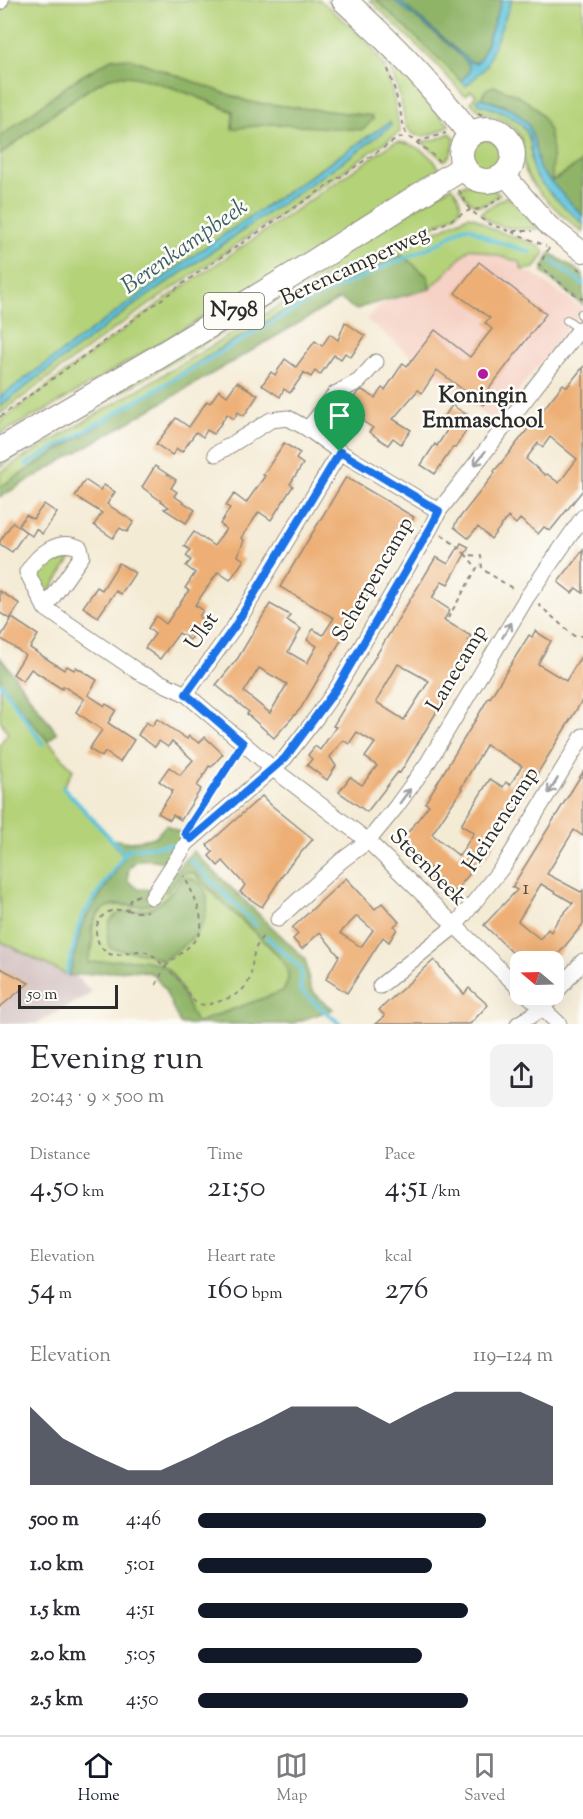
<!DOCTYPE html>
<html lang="en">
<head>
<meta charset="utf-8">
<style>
	:root { --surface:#fff; --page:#f2f2f3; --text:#2b2b33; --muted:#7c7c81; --line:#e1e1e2; --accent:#111827 }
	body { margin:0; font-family:"Sorts Mill Goudy",serif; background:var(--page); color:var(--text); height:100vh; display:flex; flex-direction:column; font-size:22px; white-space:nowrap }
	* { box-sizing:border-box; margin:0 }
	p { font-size:20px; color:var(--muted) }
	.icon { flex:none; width:33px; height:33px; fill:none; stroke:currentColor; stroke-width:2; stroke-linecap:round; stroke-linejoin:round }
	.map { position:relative; height:1024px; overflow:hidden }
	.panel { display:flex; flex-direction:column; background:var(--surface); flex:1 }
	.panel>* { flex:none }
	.needle { width:39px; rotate:289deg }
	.tools { position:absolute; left:510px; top:951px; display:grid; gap:12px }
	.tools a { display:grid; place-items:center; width:54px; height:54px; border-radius:12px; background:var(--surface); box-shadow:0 6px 24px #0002; font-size:30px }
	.scale { position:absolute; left:18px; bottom:15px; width:100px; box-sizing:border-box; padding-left:6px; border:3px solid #2b2b2b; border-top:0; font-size:16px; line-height:21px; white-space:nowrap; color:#2b2b2b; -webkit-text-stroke:4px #fdfcf7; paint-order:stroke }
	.pin { position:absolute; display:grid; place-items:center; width:51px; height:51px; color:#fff; margin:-62px -26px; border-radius:50% 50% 50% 0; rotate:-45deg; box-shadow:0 0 6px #0007 }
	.pin .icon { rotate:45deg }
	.round { display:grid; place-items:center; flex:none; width:63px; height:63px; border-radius:12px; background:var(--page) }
	.summary { display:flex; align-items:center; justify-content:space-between; height:102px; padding:0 30px }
	h1 { font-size:33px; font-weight:600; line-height:45px }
	.metrics { display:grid; grid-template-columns:repeat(3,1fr); gap:9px; height:102px; padding:6px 30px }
	.metrics div { display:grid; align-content:center }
	.metrics b { font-size:30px; font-weight:600 }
	.metrics small { font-size:16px; font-weight:400 }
	.metrics p { font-size:16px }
	.chart { height:168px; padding:12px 30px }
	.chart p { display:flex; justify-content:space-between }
	.chart svg { width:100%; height:108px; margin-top:6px; fill:var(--accent); opacity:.7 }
	ul { padding:0 30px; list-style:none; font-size:20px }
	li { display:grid; grid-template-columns:96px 72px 1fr; align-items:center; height:45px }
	li i { height:15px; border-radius:8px; background:var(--accent) }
	.tabs { display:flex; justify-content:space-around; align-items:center; height:84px; border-top:2px solid var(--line); background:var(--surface); font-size:16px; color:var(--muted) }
	.tabs a { display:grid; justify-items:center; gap:3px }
	.tabs .selected { color:var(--accent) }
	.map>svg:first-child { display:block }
</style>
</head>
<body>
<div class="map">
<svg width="583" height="1024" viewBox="0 0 583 1024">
	<rect width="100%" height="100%" fill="#fdfcf7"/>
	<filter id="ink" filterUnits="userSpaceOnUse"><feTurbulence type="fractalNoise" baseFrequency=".0167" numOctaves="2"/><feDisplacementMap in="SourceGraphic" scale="12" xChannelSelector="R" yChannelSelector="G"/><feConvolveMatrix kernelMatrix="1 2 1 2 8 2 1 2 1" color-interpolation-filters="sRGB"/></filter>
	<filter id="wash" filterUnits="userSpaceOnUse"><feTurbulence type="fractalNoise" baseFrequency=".008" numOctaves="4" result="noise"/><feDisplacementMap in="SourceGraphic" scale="24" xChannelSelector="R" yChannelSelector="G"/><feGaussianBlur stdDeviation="1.35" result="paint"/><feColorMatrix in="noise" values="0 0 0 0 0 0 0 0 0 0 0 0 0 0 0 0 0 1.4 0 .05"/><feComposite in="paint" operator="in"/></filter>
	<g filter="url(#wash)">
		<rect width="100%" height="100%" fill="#f4ebd5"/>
		<polygon fill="#f6d1c5" points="470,248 522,263 524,272 532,273 583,309 493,422 366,319 380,305 430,287"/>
		<polygon fill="#d1bfbf" points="0,925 55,954 92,993 36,1024 0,1024"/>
		<g fill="#b4d278" stroke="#707e52" stroke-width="1.5" fill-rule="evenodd">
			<path d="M4 0H320C345 22 377 44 388 77 394 94 397 113 400 132L114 329 0 414V406L130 308 358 151 391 126 376 131 197 253 0 398V155C27 134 54 113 82 94 92 88 103 79 114 76 136 70 210 102 233 112V128L272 124H367L373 119 372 116 249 102 234 96 99 66 75 80 0 137V10Z"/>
			<path d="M327 0H333L358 22 449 125C442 131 425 139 415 135 412 133 407 128 406 125 404 121 404 116 403 111 401 99 397 87 393 76 381 43 352 22 327 0Z"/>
			<path d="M370 0H583V209L541 170 536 136 500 100 480 98 478 99 479 104C503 113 530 118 531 150 531 160 531 168 537 177 549 194 568 209 583 224V233C566 218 534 192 526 172 519 155 529 145 514 128 502 115 481 118 471 102L476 95 471 91 466 95 463 94 435 63Z"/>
			<path d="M450 133 455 138C454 147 452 154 446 160H443L422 142 437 139Z"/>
			<circle cx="486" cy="155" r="15"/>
			<path d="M398 142C414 143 432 155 440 169L307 256 46 410 0 434V421L161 302 392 144Z"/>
			<path d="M467 184 492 189 500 194C479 211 473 210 459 187Z"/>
			<path d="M452 186C458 196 465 204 456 214 403 245 344 266 288 294L49 435 0 467V459Z"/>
			<path d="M507 196 541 229C523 228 492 232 481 213L484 210Z"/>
			<polygon points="468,216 474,217 492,229 539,246 544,250 544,254 535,268 522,270 520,262 470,248 430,289 428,277 402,255 310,296 218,350 0,487 0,473 21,459 287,301 319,284 389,254"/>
			<polygon points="70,547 75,552 50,591 46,592 34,573 37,565"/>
			<polygon points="0,681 21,709 73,770 63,787 125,856 83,922 69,976 0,941 0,744 8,733 0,720"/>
			<path d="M182 873H194C204 884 214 894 224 904 240 920 278 950 287 968 290 976 287 985 283 991L195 1023 175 979 141 961 87 963C88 957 92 951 93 945 94 939 91 932 93 926 98 904 115 903 134 907L158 890 167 892ZM184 877 155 957 137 950 138 910 153 908 171 893Z"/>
		</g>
		<g fill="#8fb468" stroke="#5d704a" stroke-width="1.5" fill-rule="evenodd">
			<polygon points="376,0 394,0 448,44 469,64 470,72 461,81 437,57"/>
			<polygon points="398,0 502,0 484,51 480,59 476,63 471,62"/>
			<path d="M113 58 132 59 249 102 372 116 373 119 363 130 272 124 232 129 233 111C208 101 142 73 118 76 94 78 22 138 0 155V137L75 80Z"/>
			<path d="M494 86C549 105 554 126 552 181L583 161V216L539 169 534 141 528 124 518 114 506 106 481 98 486 89Z"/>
			<polygon points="550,253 583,274 583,305 543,273 543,267"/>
			<polygon points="402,255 428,277 430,289 364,306 356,310 340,299 0,497 0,487 218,350 310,296"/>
			<polygon points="0,657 57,733 48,741 21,709 0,681"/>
			<path d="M166 825 188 837 164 862C148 858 125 856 128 881L139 889 158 890 193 851 304 958C309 967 307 978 311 988 315 996 326 1003 333 1009L291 1024H180L164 988 153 974 142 971 128 970 69 976 83 922 125 857 110 839 131 842 155 837ZM182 873H194C204 884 214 894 224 904 240 920 278 950 286 968 290 976 287 985 283 991L196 1023C188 1007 182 986 170 972 154 953 110 961 88 963 88 957 91 952 92 945 94 939 91 933 92 927 95 914 106 904 119 904 132 905 137 908 151 904L158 890 167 892Z"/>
			<path d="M184 877C217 881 210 919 193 937 185 946 172 953 163 961 142 949 131 953 110 948 107 940 107 937 108 929 111 904 137 916 154 907 166 900 176 887 184 877Z"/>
		</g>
		<g fill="#5dc3db" stroke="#447783" stroke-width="1.5">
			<polygon points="394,0 398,0 471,62 476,63 480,59 484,51 502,0 512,0 486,67 466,86 461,81 470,72 469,64 448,44"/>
			<path d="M481 98 513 110 528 124 534 141 539 169 583 216V224C570 212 542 188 534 173 530 164 532 155 531 145 526 117 501 112 479 104L477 99Z"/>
			<polygon points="390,122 391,126 358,151 130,308 0,406 0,397 197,253"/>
		</g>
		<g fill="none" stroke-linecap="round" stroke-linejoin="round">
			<g stroke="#5dc3db" stroke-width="4">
				<polyline points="553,262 583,284"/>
				<polyline points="26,465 312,299 441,242 464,227 471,228 489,239 530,252"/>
				<polyline points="0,683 43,744"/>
				<polyline points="63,787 124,853"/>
				<polyline points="189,859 256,925"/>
				<polyline points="267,937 300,968 302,976 300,990 340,1024"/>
				<polyline points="67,973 81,918 128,849 169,845 176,847"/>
			</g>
		</g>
		<g id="blocks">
			<g fill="#edaf74" fill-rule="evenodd">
				<polygon points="479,262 546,314 488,390 492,393 483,405 437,370 422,393 418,390 393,419 411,430 401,444 393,438 388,445 369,432 373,428 346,410 357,393 362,390 375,398 382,388 385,390 403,363 407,366 435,330 470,357 492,329 485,323 490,318 455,293"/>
				<polygon points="345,322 365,336 351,357 345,353 341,359 334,355 320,375 315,371 311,377 303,372 304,373 290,393 284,389 280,397 262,385 271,372 275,375 285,359 296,367 315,341 322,346 330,334 338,340"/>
				<path d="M583 367V490L550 531 544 527 538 534 520 519 516 524 508 517 491 539 478 527 468 538 454 527 457 521 495 473 494 471 502 462 563 384 567 387ZM550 437 577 459 559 483 547 474 545 475 526 459 538 443 543 447Z"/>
				<polygon points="237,382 258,395 244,416 238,412 234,419 227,414 214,434 207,430 203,437 196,432 182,452 177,449 172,455 156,444 176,418 189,427 207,401 210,403 219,390 227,396"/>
				<polygon points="452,405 467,415 462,424 468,428 455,448 453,447 435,474 421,465 435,444 437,446 451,424 443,419"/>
				<polygon points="284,443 300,453 296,459 303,464 290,484 293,486 271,520 259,512 241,538 244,540 238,556 244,560 230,580 218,572 195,605 203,610 199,617 204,620 190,640 179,633 160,659 145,648 155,634 148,628 156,616 166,624 189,590 185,588 195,573 186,566 191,560 186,556 190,550 184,546 194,532 214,546 226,529 220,524 230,508 226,506 234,494 246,503 265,476 263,475"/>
				<polygon points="155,466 176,480 171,488 177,492 174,496 195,510 186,523 164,509 169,507 142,487"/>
				<path d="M346 477 414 517 301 708 274 738 247 714 249 712 216 685 238 658 270 604 290 615 287 620 301 629 288 652 307 663 317 646 307 640 313 629 323 635 334 618 280 587ZM259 668 287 684 270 713 244 692Z"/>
				<polygon points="85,480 100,490 104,485 115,492 107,504 134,522 127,532 120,528 113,538 94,525 102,513 75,496"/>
				<polygon points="44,504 57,513 42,534 36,529 32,536 18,526 26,515 33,519"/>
				<polygon points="13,522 26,532 12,552 0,544 0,541"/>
				<path d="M461 543 469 547 448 584 442 581 432 598 450 610 444 620 471 636 468 641 476 646 400 773 398 772 367 812 339 792 350 777 362 785 377 766 365 757 375 743 357 732 349 744 343 740 330 757 336 766 327 780 307 765 312 759 308 755 315 746 320 750 336 727 333 726 436 557 448 564ZM398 664 429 681 404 720 376 702Z"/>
				<polygon points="583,550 583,593 576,588 572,593 558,582"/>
				<polygon points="119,563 135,573 121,594 116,591 98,617 83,607 97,587 102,590"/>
				<polygon points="0,591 20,604 10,619 0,613"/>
				<polygon points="12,618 38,635 30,648 64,670 67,666 74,670 76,667 97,680 88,695 105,706 106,704 116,710 108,723 134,740 120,762 105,752 102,757 89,749 102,730 76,712 84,699 63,686 62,689 31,669 23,681 13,674 25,655 0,638"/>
				<path d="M535 631 551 641 538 664 566 681 583 653V699L487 856 485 855 453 894 426 872 430 868 399 844 429 805 425 803 476 719 489 697 490 698 529 635 532 637ZM486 745 522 766 510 785 506 782 503 787 490 779 461 825 474 833 459 856 432 834 462 789 461 788Z"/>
				<polygon points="157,719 187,739 189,736 199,743 205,737 223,754 211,767 209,766 197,786 201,789 181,820 173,815 170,820 158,813 173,791 159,781 169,767 180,775 193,760 172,741 168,747 159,741 155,747 138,735 146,722 152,726"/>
				<path d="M583 772V836L574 830 547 874 581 892 583 890V924L552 962H528L519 954 517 957 484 925 517 890 512 887ZM541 884 573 903 557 921 551 932 548 929 540 939 518 921Z"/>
				<polygon points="262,796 271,805 313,839 288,867 262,907 240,892 245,885 223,861 218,866 209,856 213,852 207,845"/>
				<path d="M346 878 375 909 382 903 399 922 394 926 397 929 389 942 383 937 347 993 326 979 339 956 320 932 302 949 293 939 298 934 292 928ZM357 916 373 930 361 947 340 933Z"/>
				<polygon points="434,960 464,994 469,988 488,1005 470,1024 376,1024 385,1016 379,1010"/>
				<polygon points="0,968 29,983 0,1007"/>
			</g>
		</g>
	</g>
	<g filter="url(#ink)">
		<use href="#blocks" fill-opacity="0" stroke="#908b80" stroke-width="1.5"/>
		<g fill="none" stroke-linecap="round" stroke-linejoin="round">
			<g stroke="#908b80" stroke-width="10">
				<g id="service">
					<polyline points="581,314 583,316"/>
					<polyline points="567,320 580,329"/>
				</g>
			</g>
			<g stroke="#908b80" stroke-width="17">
				<g id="minor">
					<polyline points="0,2 1,0"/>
					<polyline points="308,429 335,394 359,381 376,362"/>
					<polyline points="216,454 271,420 288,418 308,429 340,452 439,511"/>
					<path d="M45 608 82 556 80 548C59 537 38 554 27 572L45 608 140 673 186 694 272 768 368 841 520 989"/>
					<polyline points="186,694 235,626 340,452"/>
					<polyline points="152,897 187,843 285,758 316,718 337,688 431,527 439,511 580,329 583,328"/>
					<polyline points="278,919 341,861 368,841 396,807 427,764 527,597 583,517"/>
					<polyline points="380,986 455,926 505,864 583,736"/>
					<polyline points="527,994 559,1024"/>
					<polyline points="518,1024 542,1009 583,961"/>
				</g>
			</g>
			<g stroke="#908b80" stroke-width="22">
				<polyline id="tertiary" points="504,174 549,226 583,252"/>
			</g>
			<g stroke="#908b80" stroke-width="26">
				<g id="primary">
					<path d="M344 0C376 29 407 59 435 92 447 106 460 119 470 135"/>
					<circle cx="487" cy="155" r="26"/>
					<polyline points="0,450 158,357 304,268 464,167"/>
				</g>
			</g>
			<g stroke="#908b80" stroke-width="2" stroke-dasharray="4.5 4.5" stroke-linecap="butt">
				<polyline points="388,69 395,91 406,135 427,150 439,161"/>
				<path d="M478 113C495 122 517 123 521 146 523 154 521 162 523 170"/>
				<polyline points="417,142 446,133"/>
				<polyline points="459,190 470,210 487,223 509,231 532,231"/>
				<polyline points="512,232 546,246"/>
				<polyline points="549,248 539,265 570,291 583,299"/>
				<polyline points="577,268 583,272"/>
				<path d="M320 281 401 246 470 210C483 210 491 204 501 197"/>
				<polyline points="0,417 199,272 392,142 406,135"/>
				<polyline points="442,535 458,547 466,555 481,556 482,569 515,590"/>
				<polyline points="538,604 574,636 583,636"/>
				<polyline points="448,618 477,568 466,555"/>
				<polyline points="197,814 235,756"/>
				<path d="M139 895 131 899 127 910C119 910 112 909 105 914 99 918 97 924 96 930 96 937 98 943 102 948 114 964 132 947 146 952 154 954 159 962 165 967 175 957 192 947 199 934 207 919 191 890 184 876"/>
				<polyline points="127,910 137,912 148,911"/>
				<path d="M156 985 165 967C171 972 177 977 181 983 186 989 189 997 195 1002 202 1007 210 1004 217 1002 270 986 239 964 264 935"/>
			</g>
			<use href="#service" stroke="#fff" stroke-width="8"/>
			<use href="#minor" stroke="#fff" stroke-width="15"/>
			<use href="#tertiary" stroke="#fff" stroke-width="20"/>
			<use href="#primary" stroke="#fff" stroke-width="24"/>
		</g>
		<defs><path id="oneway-shaft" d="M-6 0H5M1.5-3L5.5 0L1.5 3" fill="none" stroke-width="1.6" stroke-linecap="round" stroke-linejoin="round" transform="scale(1.5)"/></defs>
		<g stroke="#a0a0a0">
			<use href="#oneway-shaft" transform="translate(480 458) rotate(128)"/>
			<use href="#oneway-shaft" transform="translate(507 630) rotate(-59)"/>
			<use href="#oneway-shaft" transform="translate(553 786) rotate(121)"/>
			<use href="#oneway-shaft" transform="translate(405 796) rotate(-54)"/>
		</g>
	</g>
	<g fill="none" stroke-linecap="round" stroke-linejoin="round" filter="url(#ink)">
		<g stroke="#fff" stroke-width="12">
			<polygon id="route" points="340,452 439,511 431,527 337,688 285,758 191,839 185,833 243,743 186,694 235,626"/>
		</g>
		<use href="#route" stroke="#1a73e8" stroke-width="8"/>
	</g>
	<circle fill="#b5179e" stroke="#fdfcf7" stroke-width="2" cx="483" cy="374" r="6"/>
	<g text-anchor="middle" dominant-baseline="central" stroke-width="5" stroke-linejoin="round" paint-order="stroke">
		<g font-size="20" fill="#5c4c3d">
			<text x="526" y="889">1</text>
		</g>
		<rect fill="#fdfcf7" stroke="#6a6a68" stroke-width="1.5" x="204" y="293" width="60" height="36" rx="4.5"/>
		<g font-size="21" font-weight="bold" fill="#2b2b2b">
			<text x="234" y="311">N798</text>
		</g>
		<g font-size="22" fill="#2b2b2b" stroke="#fdfcf7">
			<text transform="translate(355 267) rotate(-25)">Berencamperweg</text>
			<text transform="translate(374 580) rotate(-60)">Scherpencamp</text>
			<text transform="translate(203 632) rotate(-55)">Ulst</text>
			<text transform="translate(458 669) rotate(-59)">Lanecamp</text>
			<text transform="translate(502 820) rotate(-57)">Heinencamp</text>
			<text transform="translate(427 868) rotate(45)">Steenbeek</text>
		</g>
		<g font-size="22" font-weight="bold" fill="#2b2b2b" stroke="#fdfcf7">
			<text x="483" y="397">Koningin<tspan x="483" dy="25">Emmaschool</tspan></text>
		</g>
		<g font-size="24" font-style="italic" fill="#3c6069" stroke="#fdfcf7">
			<text transform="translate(185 247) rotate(-35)">Berenkampbeek</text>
		</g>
	</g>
</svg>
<div class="tools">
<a><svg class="needle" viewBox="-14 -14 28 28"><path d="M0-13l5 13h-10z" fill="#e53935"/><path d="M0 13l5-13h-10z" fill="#7c7c81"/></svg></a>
</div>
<div class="scale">50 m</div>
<div class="pin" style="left:340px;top:452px;background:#1e9e55"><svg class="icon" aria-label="arrive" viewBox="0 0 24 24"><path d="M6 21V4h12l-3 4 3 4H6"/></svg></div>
</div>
<section class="panel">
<div class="summary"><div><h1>Evening run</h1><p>20:43 · 9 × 500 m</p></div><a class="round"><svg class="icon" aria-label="share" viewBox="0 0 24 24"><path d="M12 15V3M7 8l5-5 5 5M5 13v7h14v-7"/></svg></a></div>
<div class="metrics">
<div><p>Distance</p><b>4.50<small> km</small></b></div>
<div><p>Time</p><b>21:50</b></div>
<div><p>Pace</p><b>4:51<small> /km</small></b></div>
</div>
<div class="metrics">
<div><p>Elevation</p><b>54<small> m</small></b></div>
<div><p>Heart rate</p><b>160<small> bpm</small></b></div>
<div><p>kcal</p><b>276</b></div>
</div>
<div class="chart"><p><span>Elevation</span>119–124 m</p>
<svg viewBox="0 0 160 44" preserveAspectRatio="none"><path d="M0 44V12L10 25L20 32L30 38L40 38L50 32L60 25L70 19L80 12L90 12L100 12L110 19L120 12L130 6L140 6L150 6L160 12V44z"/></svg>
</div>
<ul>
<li><b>500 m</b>4:46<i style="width:81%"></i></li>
<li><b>1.0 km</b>5:01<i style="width:66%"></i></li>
<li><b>1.5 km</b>4:51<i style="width:76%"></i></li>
<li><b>2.0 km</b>5:05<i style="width:63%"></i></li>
<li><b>2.5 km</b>4:50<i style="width:76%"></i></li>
</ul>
</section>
<nav class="tabs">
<a class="selected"><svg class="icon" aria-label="home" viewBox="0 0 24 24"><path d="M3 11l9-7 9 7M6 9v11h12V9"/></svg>Home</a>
<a><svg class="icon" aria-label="map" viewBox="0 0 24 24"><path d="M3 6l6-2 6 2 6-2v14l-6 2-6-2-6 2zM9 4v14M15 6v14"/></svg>Map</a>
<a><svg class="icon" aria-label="saved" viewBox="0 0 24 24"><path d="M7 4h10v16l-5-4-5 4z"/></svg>Saved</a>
</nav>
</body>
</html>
